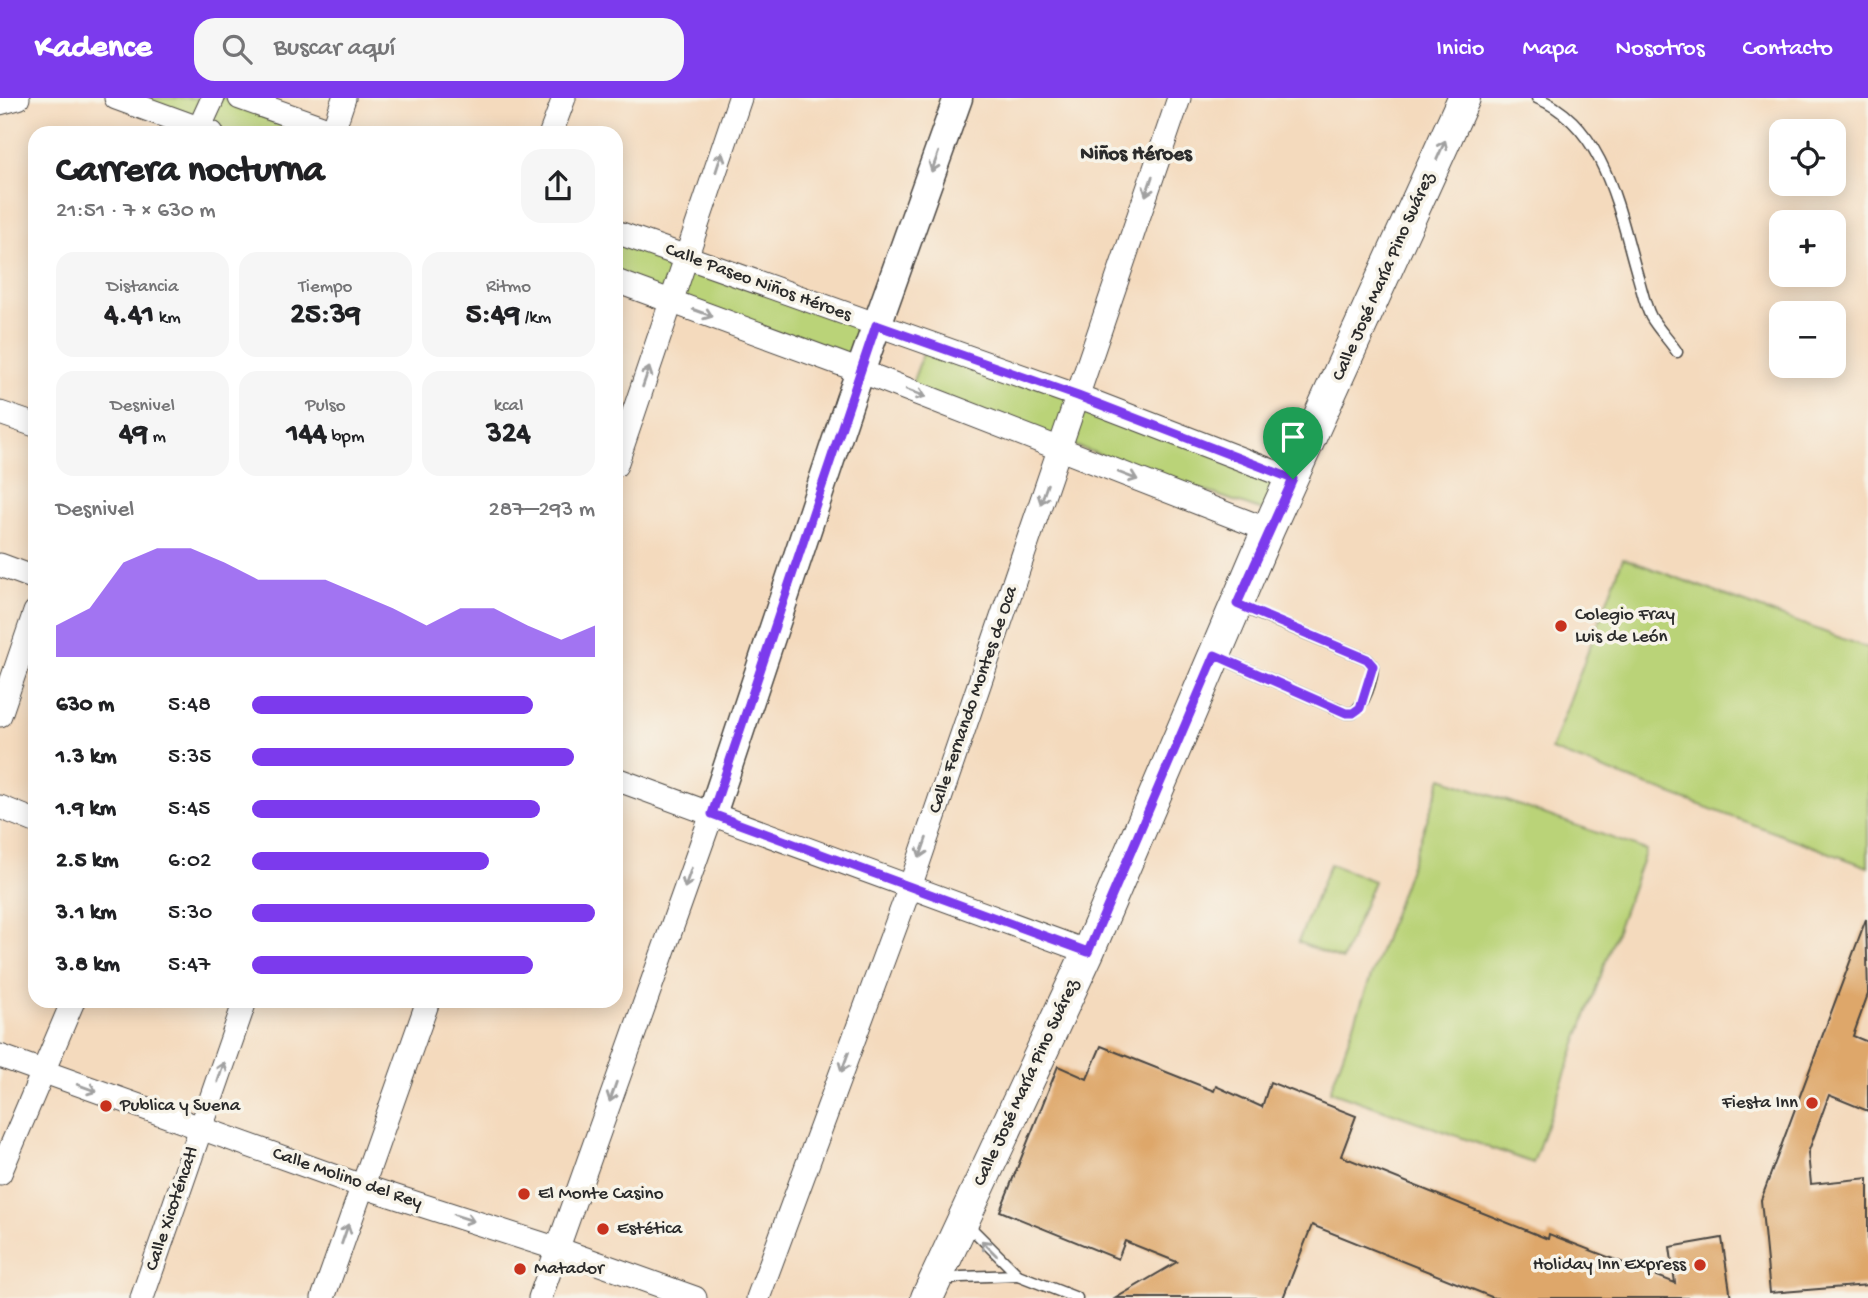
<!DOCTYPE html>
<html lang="es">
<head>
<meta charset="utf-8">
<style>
	:root { --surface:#fff; --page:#f6f6f6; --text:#202124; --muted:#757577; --accent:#7c3aed }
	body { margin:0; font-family:"Gochi Hand",sans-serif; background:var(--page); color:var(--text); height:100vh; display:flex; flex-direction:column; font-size:26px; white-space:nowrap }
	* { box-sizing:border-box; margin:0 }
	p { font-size:23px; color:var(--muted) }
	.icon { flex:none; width:38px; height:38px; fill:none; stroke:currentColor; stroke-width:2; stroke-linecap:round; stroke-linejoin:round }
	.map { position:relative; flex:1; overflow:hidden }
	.panel { position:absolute; left:28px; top:28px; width:595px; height:882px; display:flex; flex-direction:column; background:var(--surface); border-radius:21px; box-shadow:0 4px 18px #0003 }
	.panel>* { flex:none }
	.fabs { position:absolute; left:1769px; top:21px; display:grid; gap:14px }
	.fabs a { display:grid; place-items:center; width:77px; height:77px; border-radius:14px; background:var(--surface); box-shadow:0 4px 18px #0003; font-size:35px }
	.pin { position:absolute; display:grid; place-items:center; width:60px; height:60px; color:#fff; margin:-72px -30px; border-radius:50% 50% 50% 0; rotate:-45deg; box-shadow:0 0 7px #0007 }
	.pin .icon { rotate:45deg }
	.round { display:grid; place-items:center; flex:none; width:74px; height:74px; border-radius:21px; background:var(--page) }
	.head { display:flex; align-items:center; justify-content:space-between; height:119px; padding:0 28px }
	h1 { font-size:38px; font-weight:700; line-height:52px }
	.figures { display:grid; grid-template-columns:repeat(3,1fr); gap:10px; height:119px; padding:7px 28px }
	.figures div { display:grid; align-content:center; border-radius:18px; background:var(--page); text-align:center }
	.figures b { font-size:30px; font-weight:700 }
	.figures small { font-size:19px; font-weight:400 }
	.figures p { font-size:19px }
	.chart { height:196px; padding:14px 28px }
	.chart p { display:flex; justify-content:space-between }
	.chart svg { width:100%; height:126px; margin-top:7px; fill:var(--accent); opacity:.7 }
	ul { padding:0 28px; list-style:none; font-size:23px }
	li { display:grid; grid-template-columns:112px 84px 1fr; align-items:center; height:52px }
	li i { height:18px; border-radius:9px; background:var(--accent) }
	header { display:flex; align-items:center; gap:42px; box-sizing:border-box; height:98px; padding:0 35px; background:var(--accent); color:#fff }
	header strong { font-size:33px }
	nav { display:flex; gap:38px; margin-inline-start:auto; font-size:24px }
	.search { width:490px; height:63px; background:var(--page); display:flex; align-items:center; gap:18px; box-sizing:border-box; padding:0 24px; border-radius:21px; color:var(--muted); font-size:26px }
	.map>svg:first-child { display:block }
</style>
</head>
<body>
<header>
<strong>Kadence</strong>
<div class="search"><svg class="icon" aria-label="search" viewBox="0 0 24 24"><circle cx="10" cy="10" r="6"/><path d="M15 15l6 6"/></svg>Buscar aquí</div>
<nav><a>Inicio</a><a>Mapa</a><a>Nosotros</a><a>Contacto</a></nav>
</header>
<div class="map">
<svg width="1868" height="1200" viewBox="0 0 1868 1200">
	<rect width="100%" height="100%" fill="#f7f3e8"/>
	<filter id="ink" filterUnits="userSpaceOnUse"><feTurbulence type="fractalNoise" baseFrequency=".0143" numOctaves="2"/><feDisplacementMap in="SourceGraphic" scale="14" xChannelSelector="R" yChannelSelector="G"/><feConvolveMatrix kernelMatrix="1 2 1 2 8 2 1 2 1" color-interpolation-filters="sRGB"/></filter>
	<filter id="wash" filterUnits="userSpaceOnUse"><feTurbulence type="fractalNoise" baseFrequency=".00686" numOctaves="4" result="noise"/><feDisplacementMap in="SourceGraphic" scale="28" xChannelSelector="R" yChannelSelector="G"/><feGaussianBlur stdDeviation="1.57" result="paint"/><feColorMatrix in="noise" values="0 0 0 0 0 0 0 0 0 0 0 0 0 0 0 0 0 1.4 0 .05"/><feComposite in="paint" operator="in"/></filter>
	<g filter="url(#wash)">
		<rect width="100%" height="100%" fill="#f4dabd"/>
		<g fill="#bad378" stroke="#727f52" stroke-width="2">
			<polygon points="116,0 240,0 339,35 212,35"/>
			<polygon points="616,134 876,227 860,273 616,183"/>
			<polygon points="927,245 1281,371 1263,413 910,291"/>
			<polygon points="1623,460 1868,550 1868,769 1551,652"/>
			<polygon points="1442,680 1646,752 1533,1065 1330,993"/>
			<polygon points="1330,766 1374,783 1342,862 1298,844"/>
		</g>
		<g id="blocks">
			<g fill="#dea76a">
				<polygon points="1866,821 1868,896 1853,938 1868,944 1868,1013 1829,997 1808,1055 1811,1086 1868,1080 1868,1187 1770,1195 1761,1102"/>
				<polygon points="1101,948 1214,993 1216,988 1262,1009 1270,984 1356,1018 1341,1058 1548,1141 1549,1136 1675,1185 1670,1149 1722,1140 1731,1200 1494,1200 1312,1127 1283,1200 1116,1200 1177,1164 1125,1143 1118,1161 1000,1113 1058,968 1087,981"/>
			</g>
		</g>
	</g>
	<g filter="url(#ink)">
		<use href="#blocks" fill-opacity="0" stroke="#494541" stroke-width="2"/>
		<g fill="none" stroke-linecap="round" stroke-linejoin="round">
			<g stroke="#494541" stroke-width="13">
				<g id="service">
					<path d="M1537 0C1606 28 1619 115 1638 179 1642 192 1645 208 1651 219 1658 231 1669 242 1677 254"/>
					<path d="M1217 558 1346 615H1353C1365 606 1372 583 1373 568L1367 561 1240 508"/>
					<polyline points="966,1125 1018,1177 1077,1200"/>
					<polyline points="940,1184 961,1179 1018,1177"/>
				</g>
			</g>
			<g stroke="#494541" stroke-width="25">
				<g id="minor">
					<polyline points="116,0 212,35"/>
					<polyline points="240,0 339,35"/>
					<polyline points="0,5 18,0"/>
					<polyline points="333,33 344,0"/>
					<polyline points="197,35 213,0"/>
					<polyline points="551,35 564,0"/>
					<polyline points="616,134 1078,298 1293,381"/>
					<polyline points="616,183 860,273 1268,432"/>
					<polyline points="0,315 35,327"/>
					<polyline points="616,367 740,0"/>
					<polyline points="0,467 35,480"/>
					<polyline points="0,617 35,514"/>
					<polyline points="616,681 1088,854"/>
					<polyline points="0,709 35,723"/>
					<polyline points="0,958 362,1088 558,1151 695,1200"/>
					<polyline points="0,1075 73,903"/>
					<polyline points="142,1200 245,903"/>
					<polyline points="323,1200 428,903"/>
					<polyline points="540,1200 712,716"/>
					<polyline points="758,1200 910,789 1179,0"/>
				</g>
			</g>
			<g stroke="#494541" stroke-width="31">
				<polyline id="tertiary" points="712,716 850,302 958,0"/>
			</g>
			<g stroke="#494541" stroke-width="34">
				<polyline id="secondary" points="927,1200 1088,854 1268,432 1464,0"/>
			</g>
			<use href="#service" stroke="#fff" stroke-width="10"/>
			<use href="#minor" stroke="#fff" stroke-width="23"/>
			<use href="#tertiary" stroke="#fff" stroke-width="28"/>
			<use href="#secondary" stroke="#fff" stroke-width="32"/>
		</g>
		<defs><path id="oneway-shaft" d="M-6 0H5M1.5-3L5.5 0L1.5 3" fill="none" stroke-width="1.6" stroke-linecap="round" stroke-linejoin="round" transform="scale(1.75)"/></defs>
		<g stroke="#a0a0a0">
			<use href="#oneway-shaft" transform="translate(1441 52) rotate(-66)"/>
			<use href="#oneway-shaft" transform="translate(719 64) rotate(-72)"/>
			<use href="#oneway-shaft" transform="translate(935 64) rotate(110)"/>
			<use href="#oneway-shaft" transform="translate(1149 88) rotate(109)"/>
			<use href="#oneway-shaft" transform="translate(703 215) rotate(20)"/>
			<use href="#oneway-shaft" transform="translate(646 279) rotate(-71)"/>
			<use href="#oneway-shaft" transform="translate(916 295) rotate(21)"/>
			<use href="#oneway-shaft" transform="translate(1128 378) rotate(21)"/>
			<use href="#oneway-shaft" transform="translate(1044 396) rotate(109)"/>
			<use href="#oneway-shaft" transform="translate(923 750) rotate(109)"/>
			<use href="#oneway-shaft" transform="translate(688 780) rotate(109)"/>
			<use href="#oneway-shaft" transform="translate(845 964) rotate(110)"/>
			<use href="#oneway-shaft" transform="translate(221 974) rotate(-72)"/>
			<use href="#oneway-shaft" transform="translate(87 990) rotate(20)"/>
			<use href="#oneway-shaft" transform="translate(613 994) rotate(109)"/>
			<use href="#oneway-shaft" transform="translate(464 1120) rotate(18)"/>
			<use href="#oneway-shaft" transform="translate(345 1136) rotate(-71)"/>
			<use href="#oneway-shaft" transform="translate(989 1150) rotate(-135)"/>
		</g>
	</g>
	<g fill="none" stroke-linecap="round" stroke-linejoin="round" filter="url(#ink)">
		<g stroke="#fff" stroke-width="14">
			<polygon id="route" points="876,227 1078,298 1293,381 1237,506 1367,561 1373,568 1360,610 1353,615 1346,615 1215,557 1088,854 712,716"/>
		</g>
		<use href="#route" stroke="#7c3aed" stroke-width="9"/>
	</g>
	<g fill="#c8321e" stroke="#f7f3e8" stroke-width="2.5">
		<circle cx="1561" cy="528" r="7"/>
		<circle cx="1812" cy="1005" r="7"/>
		<circle cx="106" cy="1008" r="7"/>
		<circle cx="524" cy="1096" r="7"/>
		<circle cx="603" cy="1131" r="7"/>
		<circle cx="1700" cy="1167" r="7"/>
		<circle cx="520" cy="1171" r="7"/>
	</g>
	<g text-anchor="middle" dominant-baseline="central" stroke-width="7" stroke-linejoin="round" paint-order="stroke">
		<g font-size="19" fill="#2b2b2b" stroke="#f7f3e8">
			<text transform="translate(1384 179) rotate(-66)">Calle José María Pino Suárez</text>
			<text transform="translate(758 185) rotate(20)">Calle Paseo Niños Héroes</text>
			<text transform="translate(974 602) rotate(-71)">Calle Fernando Montes de Oca</text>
			<text transform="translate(1027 985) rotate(-65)">Calle José María Pino Suárez</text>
			<text transform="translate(347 1081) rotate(19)">Calle Molino del Rey</text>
			<text transform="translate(173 1111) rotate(-71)">Calle Xicoténcatl</text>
		</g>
		<g font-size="19" fill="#2b2b2b" stroke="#f7f3e8" text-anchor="start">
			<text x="1575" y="517">Colegio Fray<tspan x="1575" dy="22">Luis de León</tspan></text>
			<text x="1798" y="1005" text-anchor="end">Fiesta Inn</text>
			<text x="120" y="1008">Publica y Suena</text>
			<text x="538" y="1096">El Monte Casino</text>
			<text x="617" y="1131">Estética</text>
			<text x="1686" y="1167" text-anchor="end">Holiday Inn Express</text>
			<text x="534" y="1171">Matador</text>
		</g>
		<g font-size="21" font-weight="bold" fill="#2b2b2b" stroke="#f7f3e8">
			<text x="1136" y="57">Niños Héroes</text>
		</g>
	</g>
</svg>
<div class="fabs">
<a><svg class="icon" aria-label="locate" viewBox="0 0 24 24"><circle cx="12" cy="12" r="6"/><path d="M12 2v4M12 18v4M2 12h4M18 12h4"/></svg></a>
<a>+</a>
<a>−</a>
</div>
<div class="pin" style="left:1293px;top:381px;background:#1e9e55"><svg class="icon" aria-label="arrive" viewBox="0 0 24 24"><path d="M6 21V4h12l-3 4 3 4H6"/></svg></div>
<section class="panel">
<div class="head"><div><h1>Carrera nocturna</h1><p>21:51 · 7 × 630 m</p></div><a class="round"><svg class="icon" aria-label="share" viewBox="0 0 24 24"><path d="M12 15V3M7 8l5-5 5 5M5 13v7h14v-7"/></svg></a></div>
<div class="figures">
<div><p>Distancia</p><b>4.41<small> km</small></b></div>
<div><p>Tiempo</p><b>25:39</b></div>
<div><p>Ritmo</p><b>5:49<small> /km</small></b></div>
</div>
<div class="figures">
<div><p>Desnivel</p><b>49<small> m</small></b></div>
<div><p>Pulso</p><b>144<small> bpm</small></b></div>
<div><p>kcal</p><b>324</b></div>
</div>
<div class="chart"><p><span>Desnivel</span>287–293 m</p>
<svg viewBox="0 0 160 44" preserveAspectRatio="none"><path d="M0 44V33L10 27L20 11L30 6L40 6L50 11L60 17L70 17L80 17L90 22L100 27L110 33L120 27L130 27L140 33L150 38L160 33V44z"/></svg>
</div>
<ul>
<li><b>630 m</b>5:48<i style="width:82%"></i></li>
<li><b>1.3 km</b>5:35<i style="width:94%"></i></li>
<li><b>1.9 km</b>5:45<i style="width:84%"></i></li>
<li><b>2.5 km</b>6:02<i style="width:69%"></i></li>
<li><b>3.1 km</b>5:30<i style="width:100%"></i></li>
<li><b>3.8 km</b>5:47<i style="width:82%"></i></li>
</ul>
</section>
</div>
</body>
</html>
